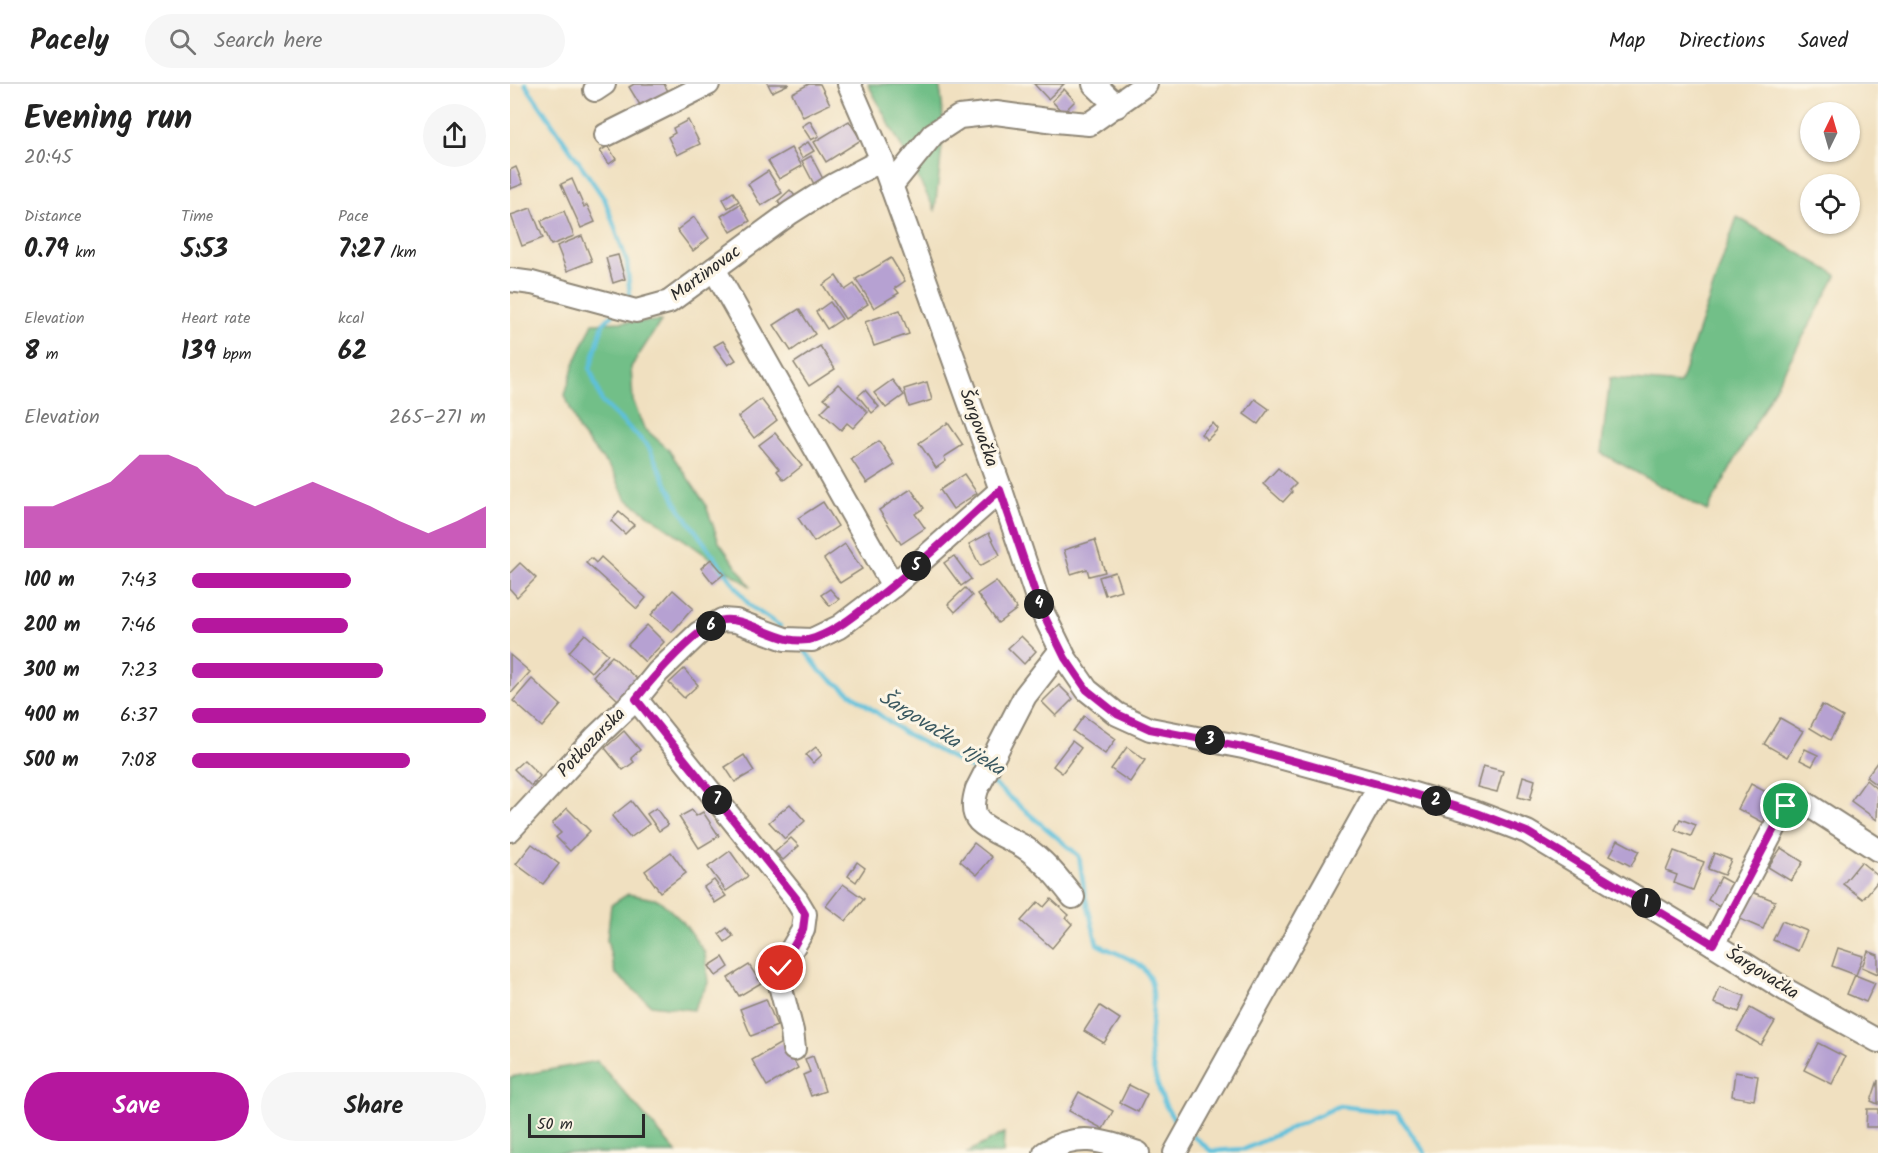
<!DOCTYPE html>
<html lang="en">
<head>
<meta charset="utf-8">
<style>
	:root { --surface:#fff; --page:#f6f6f6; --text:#222; --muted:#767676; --line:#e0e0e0; --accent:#b5179e }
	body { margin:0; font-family:Kalam,sans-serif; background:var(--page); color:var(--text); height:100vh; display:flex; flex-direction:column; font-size:22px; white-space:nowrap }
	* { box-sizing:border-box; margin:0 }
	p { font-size:20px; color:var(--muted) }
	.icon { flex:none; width:33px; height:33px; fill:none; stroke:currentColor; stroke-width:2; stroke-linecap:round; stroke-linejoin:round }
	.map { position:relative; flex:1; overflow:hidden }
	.drawer { display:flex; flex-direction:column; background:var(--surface); width:510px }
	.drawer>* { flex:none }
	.needle { width:39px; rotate:5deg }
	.buttons { position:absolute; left:1290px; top:18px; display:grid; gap:12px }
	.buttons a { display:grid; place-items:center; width:60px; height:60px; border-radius:50%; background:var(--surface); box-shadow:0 2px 4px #0004; font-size:30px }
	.scale { position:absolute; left:18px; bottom:15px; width:117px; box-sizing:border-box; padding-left:6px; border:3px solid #2b2b2b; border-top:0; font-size:16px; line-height:21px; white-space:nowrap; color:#2b2b2b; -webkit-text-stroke:4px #fcf5e5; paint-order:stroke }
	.pin { position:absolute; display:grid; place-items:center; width:51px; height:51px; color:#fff; margin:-26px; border:3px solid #fff; border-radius:50%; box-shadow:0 2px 6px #0007 }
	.km { position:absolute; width:30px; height:30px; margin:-15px; border-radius:50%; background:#222; color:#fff; font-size:16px; line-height:30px; text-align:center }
	.round { display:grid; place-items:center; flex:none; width:63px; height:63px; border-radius:32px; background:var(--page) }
	.headline { display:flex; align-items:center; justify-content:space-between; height:102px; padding:0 24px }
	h1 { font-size:33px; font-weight:700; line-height:45px }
	.stats { display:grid; grid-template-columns:repeat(3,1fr); gap:9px; height:102px; padding:6px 24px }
	.stats div { display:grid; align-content:center }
	.stats b { font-size:26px; font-weight:700 }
	.stats small { font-size:16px; font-weight:400 }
	.stats p { font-size:16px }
	.chart { height:168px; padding:12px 24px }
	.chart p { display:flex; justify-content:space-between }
	.chart svg { width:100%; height:108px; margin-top:6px; fill:var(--accent); opacity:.7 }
	.button { display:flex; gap:12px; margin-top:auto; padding:12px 24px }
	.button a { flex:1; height:69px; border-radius:36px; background:var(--accent); color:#fff; font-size:24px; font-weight:700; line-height:69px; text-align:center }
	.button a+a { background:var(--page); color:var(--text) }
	ul { padding:0 24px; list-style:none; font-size:20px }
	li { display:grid; grid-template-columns:96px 72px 1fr; align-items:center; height:45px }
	li i { height:15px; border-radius:8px; background:var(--accent) }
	header { display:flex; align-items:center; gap:36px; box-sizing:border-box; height:84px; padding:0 30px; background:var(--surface); border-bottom:2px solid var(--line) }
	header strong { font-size:28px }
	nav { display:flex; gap:33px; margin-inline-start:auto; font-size:21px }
	.search { width:420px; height:54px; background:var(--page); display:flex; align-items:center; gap:15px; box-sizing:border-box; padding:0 21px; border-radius:33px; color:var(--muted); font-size:22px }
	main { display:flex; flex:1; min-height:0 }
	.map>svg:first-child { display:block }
</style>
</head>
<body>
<header>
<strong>Pacely</strong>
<div class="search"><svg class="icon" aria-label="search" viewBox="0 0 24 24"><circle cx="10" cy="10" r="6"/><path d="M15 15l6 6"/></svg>Search here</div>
<nav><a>Map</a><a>Directions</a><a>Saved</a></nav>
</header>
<main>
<section class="drawer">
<div class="headline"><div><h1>Evening run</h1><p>20:45</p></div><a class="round"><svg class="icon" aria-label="share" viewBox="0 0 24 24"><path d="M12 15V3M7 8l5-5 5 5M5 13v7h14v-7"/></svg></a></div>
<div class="stats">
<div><p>Distance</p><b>0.79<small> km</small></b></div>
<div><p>Time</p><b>5:53</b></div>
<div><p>Pace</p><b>7:27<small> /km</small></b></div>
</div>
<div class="stats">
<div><p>Elevation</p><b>8<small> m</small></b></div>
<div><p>Heart rate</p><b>139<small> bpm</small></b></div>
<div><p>kcal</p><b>62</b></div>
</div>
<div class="chart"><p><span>Elevation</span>265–271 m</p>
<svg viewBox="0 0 160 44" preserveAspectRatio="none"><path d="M0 44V27L10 27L20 22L30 17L40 6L50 6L60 11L70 22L80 27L90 22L100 17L110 22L120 27L130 33L140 38L150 33L160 27V44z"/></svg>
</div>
<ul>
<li><b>100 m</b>7:43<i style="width:54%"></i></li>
<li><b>200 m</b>7:46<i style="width:53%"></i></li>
<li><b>300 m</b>7:23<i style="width:65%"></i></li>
<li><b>400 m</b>6:37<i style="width:100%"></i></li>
<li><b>500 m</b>7:08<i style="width:74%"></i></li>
</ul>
<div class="button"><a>Save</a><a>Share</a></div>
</section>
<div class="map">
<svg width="1368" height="1069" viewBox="0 0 1368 1069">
	<rect width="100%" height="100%" fill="#fcf5e5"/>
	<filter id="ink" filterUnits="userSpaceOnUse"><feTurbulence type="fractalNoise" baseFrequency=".0167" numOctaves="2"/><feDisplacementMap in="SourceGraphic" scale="12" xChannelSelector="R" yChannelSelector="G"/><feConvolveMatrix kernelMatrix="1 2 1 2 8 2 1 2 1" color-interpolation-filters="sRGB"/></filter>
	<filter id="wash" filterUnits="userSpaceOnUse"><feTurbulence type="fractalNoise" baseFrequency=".008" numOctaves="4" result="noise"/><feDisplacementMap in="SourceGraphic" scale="24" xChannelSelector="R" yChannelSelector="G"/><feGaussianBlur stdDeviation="1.35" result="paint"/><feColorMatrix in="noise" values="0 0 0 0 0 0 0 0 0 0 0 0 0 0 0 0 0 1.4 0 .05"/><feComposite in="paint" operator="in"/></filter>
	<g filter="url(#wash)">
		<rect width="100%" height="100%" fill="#f0e0c0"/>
		<g fill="#72bf88" stroke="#4e755a" stroke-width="1.5">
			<path d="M358 0H429C438 40 429 85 425 126Z"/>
			<polygon points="1227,133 1327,191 1197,427 1091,369 1100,294 1170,300"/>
			<polygon points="151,237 121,283 123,317 134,344 158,365 195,419 209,458 241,503 115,414 104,389 69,347 55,311 64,280 83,239"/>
			<polygon points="118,810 149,816 173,838 195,869 198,899 183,926 141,921 105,889 97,856 101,821"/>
			<polygon points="87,977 167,1069 0,1069 0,993"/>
			<polygon points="494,1049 493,1069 456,1069"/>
		</g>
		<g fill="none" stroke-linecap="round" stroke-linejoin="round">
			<g stroke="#5dc0db" stroke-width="4.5">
				<polyline points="15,0 95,116 117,178 120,212 116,216"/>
				<polyline points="104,229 93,240 80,285 92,318 138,362 169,424 240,522 270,542"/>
				<polyline points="293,564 310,587 393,648 468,688"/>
				<path d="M479 696 569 772 575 811 587 860C600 867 622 874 632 883 651 899 640 938 640 959 641 984 652 1028 672 1043"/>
				<polyline points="683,1052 701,1067 735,1065 829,1022 887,1029 915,1069"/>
			</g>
		</g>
		<g id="blocks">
			<g fill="#b6a1d2">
				<polygon points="124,0 154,0 159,9 133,26 119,3"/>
				<polygon points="258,0 279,0 262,8"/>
				<polygon points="299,0 310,0 320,20 293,33 282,9"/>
				<polygon points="524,0 554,0 538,15"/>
				<polygon points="554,5 565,17 553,29 542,17"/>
				<polygon points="178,36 190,60 167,71 158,53 165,49 163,44"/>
				<polygon points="300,37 309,52 301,56 292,42"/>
				<polygon points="339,37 351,56 316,78 304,58"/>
				<polygon points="298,58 304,67 292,74 287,65"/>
				<polygon points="98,62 106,75 99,80 90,67"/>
				<polygon points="281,64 292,82 269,95 258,77"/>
				<polygon points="301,72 314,97 305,102 292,77"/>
				<polygon points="6,83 13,100 0,105 0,86"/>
				<polygon points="258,87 272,109 251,122 238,100"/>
				<polygon points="62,95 74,123 77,121 85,138 71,144 51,100"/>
				<polygon points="280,106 285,112 272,124 268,117"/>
				<polygon points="223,108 229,117 218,124 213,115"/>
				<polygon points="230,120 240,137 221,148 211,132"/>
				<polygon points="21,124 33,154 12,162 1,131"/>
				<polygon points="54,127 64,152 41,161 31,137"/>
				<polygon points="184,133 199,154 183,167 167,146"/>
				<polygon points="72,152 82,177 57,187 47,162"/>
				<polygon points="108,171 115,195 103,199 96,174"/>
				<polygon points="381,174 395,197 385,204 389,209 364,224 346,195"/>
				<polygon points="326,192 335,206 344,200 358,220 335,235 313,201"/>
				<polygon points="320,218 332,235 317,245 306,228"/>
				<polygon points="289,225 305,250 281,267 264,241"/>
				<polygon points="390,226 399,250 364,262 355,238"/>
				<polygon points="213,257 226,276 218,281 204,262"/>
				<polygon points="310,262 325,285 299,302 284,279"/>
				<polygon points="382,296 394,311 376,324 364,309"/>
				<polygon points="417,298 422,316 399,323 394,305"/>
				<polygon points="328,300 358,328 343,344 337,339 331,346 311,328 320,319 314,314"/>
				<polygon points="355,306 369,323 362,329 348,312"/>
				<polygon points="251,315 267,336 244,354 228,333"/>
				<polygon points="745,315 759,325 748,340 734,330"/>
				<polygon points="438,339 453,361 434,373 436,377 426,384 409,359"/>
				<polygon points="703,339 708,345 697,356 691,350"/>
				<polygon points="265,349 292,382 274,396 267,387 269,385 249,361"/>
				<polygon points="369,357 385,381 357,399 341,375"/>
				<polygon points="768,384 786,400 780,406 782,408 773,418 753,400"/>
				<polygon points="454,390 467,409 443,425 430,406"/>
				<polygon points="401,405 414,424 405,430 415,444 391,460 369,426"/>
				<polygon points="313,418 328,442 304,458 288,434"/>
				<polygon points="109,428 124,441 115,450 101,437"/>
				<polygon points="479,449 490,471 470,482 459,460"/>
				<polygon points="585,456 595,488 579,492 577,485 561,490 554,466"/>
				<polygon points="335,460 352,485 330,499 314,475"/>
				<polygon points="444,472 461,495 451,502 434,479"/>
				<polygon points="91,473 136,514 127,525 76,479 81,474 86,479"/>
				<polygon points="201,475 214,490 203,499 191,484"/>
				<polygon points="10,479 26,494 7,513 0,505 0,489"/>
				<polygon points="605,488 611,506 595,511 589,493"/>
				<polygon points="486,497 507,525 488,539 467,510"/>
				<polygon points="455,504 462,512 445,528 438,520"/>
				<polygon points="320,505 329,515 320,522 311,511"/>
				<polygon points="163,506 183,524 162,548 141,531"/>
				<polygon points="137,541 154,558 135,578 118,561"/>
				<polygon points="75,550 98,570 81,588 59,568"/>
				<polygon points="511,552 526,567 514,580 498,564"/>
				<polygon points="0,571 20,588 2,608 0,607"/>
				<polygon points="102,572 129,597 109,617 83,592"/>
				<polygon points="174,585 188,601 174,614 159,599"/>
				<polygon points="22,595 51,621 32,643 3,617"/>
				<polygon points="549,601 563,615 546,632 532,618"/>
				<polygon points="1312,621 1333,633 1320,656 1300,644"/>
				<polygon points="574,632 606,655 595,670 563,647"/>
				<polygon points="1270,634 1293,647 1277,673 1254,660"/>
				<polygon points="114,647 130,666 121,674 124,678 113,686 95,664"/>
				<polygon points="562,657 571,664 552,689 543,682"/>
				<polygon points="306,663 312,671 303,679 296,671"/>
				<polygon points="617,663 635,676 620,698 601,685"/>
				<polygon points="1295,665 1308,671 1302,682 1290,676"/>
				<polygon points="234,671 244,687 225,698 215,683"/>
				<polygon points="14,676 30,692 21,702 4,685"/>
				<polygon points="1368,677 1368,702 1356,693"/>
				<polygon points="973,682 993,687 987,708 967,703"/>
				<polygon points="1013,692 1025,696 1020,716 1008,713"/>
				<polygon points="1356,696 1368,706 1367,736 1341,717"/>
				<polygon points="1241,700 1269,715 1256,740 1228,725"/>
				<polygon points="121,717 139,740 120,754 102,732"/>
				<polygon points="280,720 295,737 275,755 259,738"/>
				<polygon points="57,724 80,747 60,767 46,753 51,749 42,740"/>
				<polygon points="146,724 158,741 149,747 137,730"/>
				<polygon points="182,726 186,732 193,728 209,752 189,764 169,733"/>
				<polygon points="1170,735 1186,741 1181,752 1165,746"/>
				<polygon points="281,754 289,762 273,776 265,768"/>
				<polygon points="1108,756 1129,767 1121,782 1100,771"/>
				<polygon points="464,759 482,773 467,791 450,777"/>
				<polygon points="22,760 49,780 33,800 6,780"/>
				<polygon points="1271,764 1293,778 1281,797 1258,783"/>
				<polygon points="220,767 238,792 216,807 198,783"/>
				<polygon points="1164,767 1194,778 1183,806 1164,799 1167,791 1156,787"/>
				<polygon points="161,768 176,789 150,808 135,787"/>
				<polygon points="1204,769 1221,776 1214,791 1198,785"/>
				<polygon points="347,778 355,784 346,798 338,792"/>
				<polygon points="1351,778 1368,792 1368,797 1353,815 1333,800"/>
				<polygon points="1210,793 1228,803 1216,825 1198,816"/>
				<polygon points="204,796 216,812 205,819 194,803"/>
				<polygon points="333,800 354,815 336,837 316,822"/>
				<polygon points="1242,808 1265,817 1253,845 1230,835"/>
				<polygon points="541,815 559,831 556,834 562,840 542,864 511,837 528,818 534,823"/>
				<polygon points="1272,837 1297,847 1288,867 1263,856"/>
				<polygon points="217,844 223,852 215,858 209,850"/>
				<polygon points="1328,864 1353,872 1346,891 1322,882"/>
				<polygon points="1358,867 1368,871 1368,890 1352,883"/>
				<polygon points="213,873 219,883 206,892 199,882"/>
				<polygon points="239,881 251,899 229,912 218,894"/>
				<polygon points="1345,891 1365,899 1356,918 1337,910"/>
				<polygon points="1210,903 1235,912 1229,928 1204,919"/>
				<polygon points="256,915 267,942 241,952 230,925"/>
				<polygon points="590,922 610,935 594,959 574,947"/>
				<polygon points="1240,924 1265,938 1251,961 1227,947"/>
				<polygon points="273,958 288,984 257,1002 242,976"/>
				<polygon points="1308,959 1335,973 1322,1000 1294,986"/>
				<polygon points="303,972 315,1007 301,1012 293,991 300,988 295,975"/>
				<polygon points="1225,988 1248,992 1244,1016 1222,1012"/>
				<polygon points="1368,996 1368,1020 1361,1017"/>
				<polygon points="619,1001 637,1010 628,1028 610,1019"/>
				<polygon points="569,1008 603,1027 593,1045 559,1027"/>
				<polygon points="1357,1025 1368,1025 1368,1043 1356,1043"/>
			</g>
		</g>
	</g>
	<g filter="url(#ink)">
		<use href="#blocks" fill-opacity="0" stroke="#8e8676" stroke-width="1.5"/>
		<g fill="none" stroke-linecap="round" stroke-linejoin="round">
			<g stroke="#8e8676" stroke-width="26">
				<g id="minor">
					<polyline points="339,0 372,76 491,406 530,523 555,574 577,606 607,630 640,645 733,663 897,708 967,729 1017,748 1203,860 1276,906 1368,957"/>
					<polyline points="584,0 607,22"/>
					<polyline points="85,6 94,0"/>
					<polyline points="96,51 198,0"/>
					<polyline points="381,102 423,50 449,33 486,29 545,37 579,40 636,0"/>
					<polyline points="204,185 383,502"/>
					<polyline points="0,196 22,199 126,227 159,218 280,129 324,101 372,76"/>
					<path d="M551 566 515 612 467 705C464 715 461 728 469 737 480 748 500 754 514 763 534 776 548 794 563 813"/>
					<polyline points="126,615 286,815 295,830 293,846 271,884 270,901 282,947 284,965"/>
					<polyline points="0,746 86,653 126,615 148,588 189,549 212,536 226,537 275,555 302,556 329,543 383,502 491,406"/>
					<polyline points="1203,860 1276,722 1292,717 1368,766"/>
					<path d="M535 1069C568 1047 593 1057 628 1069"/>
					<polyline points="665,1069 870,701"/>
				</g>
			</g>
			<use href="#minor" stroke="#fff" stroke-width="22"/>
		</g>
	</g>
	<g fill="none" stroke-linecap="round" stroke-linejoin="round" filter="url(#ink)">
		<g stroke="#fff" stroke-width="12">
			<path id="route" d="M271 884 293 846 295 830 286 814 126 615C140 597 190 539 213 536 239 532 274 566 305 554 327 546 344 532 363 517 408 483 449 443 490 406L530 523 555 574 577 606 607 630 640 645 733 663 897 708 967 729 1017 748 1203 860 1276 722"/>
		</g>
		<use href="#route" stroke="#b5179e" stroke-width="8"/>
	</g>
	<g text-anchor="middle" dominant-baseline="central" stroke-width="6" stroke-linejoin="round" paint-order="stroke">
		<g font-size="18" fill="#2b2b2b" stroke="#fcf5e5">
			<text transform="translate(196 190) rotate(-36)">Martinovac</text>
			<text transform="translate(468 344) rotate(70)">Šargovačka</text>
			<text transform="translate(82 659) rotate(-46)">Potkozarska</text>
			<text transform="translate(1252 890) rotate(32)">Šargovačka</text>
		</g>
		<g font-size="20" font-style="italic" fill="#3a5860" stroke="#fcf5e5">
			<text transform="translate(431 650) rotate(32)">Šargovačka rijeka</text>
		</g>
	</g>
</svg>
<div class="buttons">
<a><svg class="needle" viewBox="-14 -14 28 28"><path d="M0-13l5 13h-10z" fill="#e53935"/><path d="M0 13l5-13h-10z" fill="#767676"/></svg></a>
<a><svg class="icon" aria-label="locate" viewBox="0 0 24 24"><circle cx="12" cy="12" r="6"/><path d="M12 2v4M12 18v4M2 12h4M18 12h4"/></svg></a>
</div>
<div class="scale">50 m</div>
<div class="pin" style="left:1276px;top:722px;background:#1e9e55"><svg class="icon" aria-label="arrive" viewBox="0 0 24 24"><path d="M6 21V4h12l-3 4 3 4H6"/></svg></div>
<div class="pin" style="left:271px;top:884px;background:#d93025"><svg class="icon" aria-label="check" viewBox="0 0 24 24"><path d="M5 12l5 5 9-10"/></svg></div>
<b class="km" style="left:1136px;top:819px">1</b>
<b class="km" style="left:926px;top:717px">2</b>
<b class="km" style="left:700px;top:656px">3</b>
<b class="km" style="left:529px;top:520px">4</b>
<b class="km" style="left:406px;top:482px">5</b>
<b class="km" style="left:201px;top:542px">6</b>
<b class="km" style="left:207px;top:716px">7</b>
</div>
</main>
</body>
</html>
